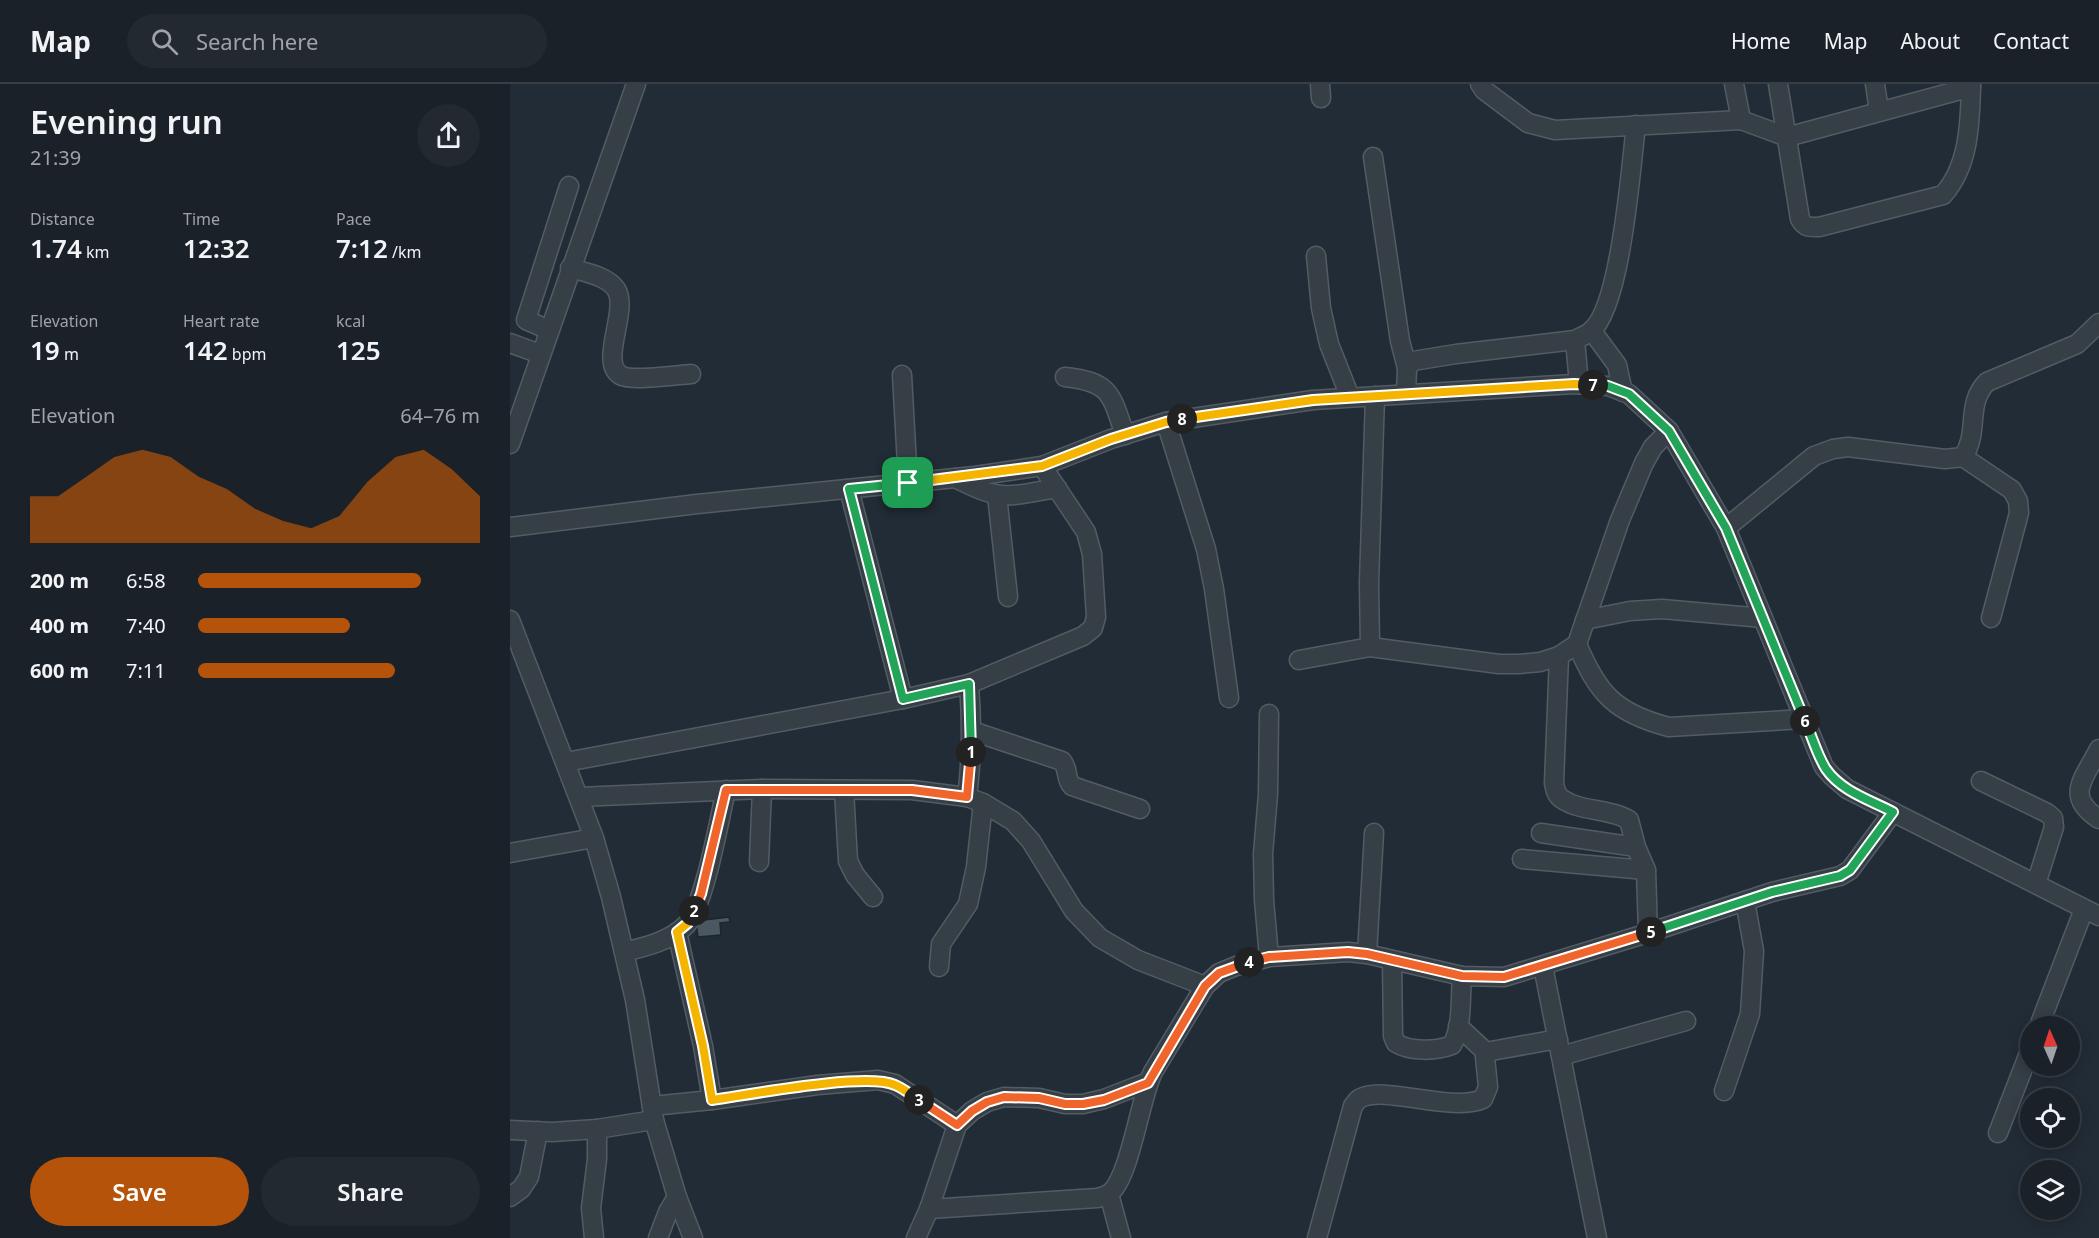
<!DOCTYPE html>
<html lang="en">
<head>
<meta charset="utf-8">
<style>
	:root { --surface:#1a2128; --page:#232930; --text:#f1f3f6; --muted:#9fa3a8; --line:#383e45; --accent:#b45309 }
	body { margin:0; font-family:"Noto Sans",sans-serif; background:var(--page); color:var(--text); height:100vh; display:flex; flex-direction:column; font-size:22px; white-space:nowrap }
	* { box-sizing:border-box; margin:0 }
	p { font-size:20px; color:var(--muted) }
	.icon { flex:none; width:33px; height:33px; fill:none; stroke:currentColor; stroke-width:2; stroke-linecap:round; stroke-linejoin:round }
	.map { position:relative; flex:1; overflow:hidden }
	.drawer { display:flex; flex-direction:column; background:var(--surface); width:510px }
	.drawer>* { flex:none }
	.needle { width:39px; rotate:357deg }
	.fabs { position:absolute; left:1510px; top:932px; display:grid; gap:12px }
	.fabs a { display:grid; place-items:center; width:60px; height:60px; border-radius:50%; background:var(--surface); box-shadow:0 3px 15px #0003,0 0 0 2px var(--line); font-size:30px }
	.pin { position:absolute; display:grid; place-items:center; width:51px; height:51px; color:#fff; margin:-26px; border-radius:12px; box-shadow:0 3px 9px #0006 }
	.km { position:absolute; width:30px; height:30px; margin:-15px; border-radius:50%; background:#222; color:#fff; font-size:16px; line-height:30px; text-align:center }
	.round { display:grid; place-items:center; flex:none; width:63px; height:63px; border-radius:32px; background:var(--page) }
	.head { display:flex; align-items:center; justify-content:space-between; height:102px; padding:0 30px }
	h1 { font-size:33px; font-weight:600; line-height:45px }
	.figures { display:grid; grid-template-columns:repeat(3,1fr); gap:9px; height:102px; padding:6px 30px }
	.figures div { display:grid; align-content:center }
	.figures b { font-size:26px; font-weight:600 }
	.figures small { font-size:16px; font-weight:400 }
	.figures p { font-size:16px }
	.chart { height:168px; padding:12px 30px }
	.chart p { display:flex; justify-content:space-between }
	.chart svg { width:100%; height:108px; margin-top:6px; fill:var(--accent); opacity:.7 }
	.cta { display:flex; gap:12px; margin-top:auto; padding:12px 30px }
	.cta a { flex:1; height:69px; border-radius:36px; background:var(--accent); color:#fff; font-size:24px; font-weight:600; line-height:69px; text-align:center }
	.cta a+a { background:var(--page); color:var(--text) }
	ul { padding:0 30px; list-style:none; font-size:20px }
	li { display:grid; grid-template-columns:96px 72px 1fr; align-items:center; height:45px }
	li i { height:15px; border-radius:8px; background:var(--accent) }
	header { display:flex; align-items:center; gap:36px; box-sizing:border-box; height:84px; padding:0 30px; background:var(--surface); border-bottom:2px solid var(--line) }
	header strong { font-size:28px }
	nav { display:flex; gap:33px; margin-inline-start:auto; font-size:21px }
	.search { width:420px; height:54px; background:var(--page); display:flex; align-items:center; gap:15px; box-sizing:border-box; padding:0 21px; border-radius:33px; color:var(--muted); font-size:22px }
	main { display:flex; flex:1; min-height:0 }
	.map>svg:first-child { display:block }
</style>
</head>
<body>
<header>
<strong>Map</strong>
<div class="search"><svg class="icon" aria-label="search" viewBox="0 0 24 24"><circle cx="10" cy="10" r="6"/><path d="M15 15l6 6"/></svg>Search here</div>
<nav><a>Home</a><a>Map</a><a>About</a><a>Contact</a></nav>
</header>
<main>
<section class="drawer">
<div class="head"><div><h1>Evening run</h1><p>21:39</p></div><a class="round"><svg class="icon" aria-label="share" viewBox="0 0 24 24"><path d="M12 15V3M7 8l5-5 5 5M5 13v7h14v-7"/></svg></a></div>
<div class="figures">
<div><p>Distance</p><b>1.74<small> km</small></b></div>
<div><p>Time</p><b>12:32</b></div>
<div><p>Pace</p><b>7:12<small> /km</small></b></div>
</div>
<div class="figures">
<div><p>Elevation</p><b>19<small> m</small></b></div>
<div><p>Heart rate</p><b>142<small> bpm</small></b></div>
<div><p>kcal</p><b>125</b></div>
</div>
<div class="chart"><p><span>Elevation</span>64–76 m</p>
<svg viewBox="0 0 160 44" preserveAspectRatio="none"><path d="M0 44V25L10 25L20 17L30 9L40 6L50 9L60 17L70 22L80 30L90 35L100 38L110 33L120 19L130 9L140 6L150 14L160 25V44z"/></svg>
</div>
<ul>
<li><b>200 m</b>6:58<i style="width:79%"></i></li>
<li><b>400 m</b>7:40<i style="width:54%"></i></li>
<li><b>600 m</b>7:11<i style="width:70%"></i></li>
</ul>
<div class="cta"><a>Save</a><a>Share</a></div>
</section>
<div class="map">
<svg width="1589" height="1154" viewBox="0 0 1589 1154">
	<rect width="100%" height="100%" fill="#222c36"/>
	<polygon fill="#4b5761" stroke="#1d252d" stroke-width="1.5" points="219,833 220,838 210,839 211,851 188,853 186,837"/>
	<g fill="none" stroke-linecap="round" stroke-linejoin="round">
		<g stroke="#535c64" stroke-width="21">
			<g id="minor">
				<polyline points="810,0 811,14"/>
				<polyline points="970,0 974,6 1018,39 1045,46 1231,36 1277,53 1461,3 1461,0"/>
				<polyline points="1224,0 1231,36"/>
				<path d="M1268 0 1290 135C1295 144 1299 143 1309 143L1433 111C1459 82 1460 40 1461 3"/>
				<polyline points="1365,0 1369,27"/>
				<polyline points="863,73 890,257 897,284"/>
				<polyline points="806,172 811,224 819,260 840,313"/>
				<path d="M60 184C74 188 97 192 106 205 120 226 87 280 112 292 123 297 167 291 181 290"/>
				<polyline points="39,246 16,236 59,102"/>
				<polyline points="1082,247 1107,281 1113,308"/>
				<polyline points="1065,256 1069,300"/>
				<polyline points="0,259 30,270"/>
				<polyline points="392,291 398,399"/>
				<path d="M555 293C601 298 601 310 615 351"/>
				<path d="M896 310 897 284 903 277 946 270 1065 256C1070 253 1077 251 1081 247 1111 223 1121 82 1126 41"/>
				<polyline points="656,338 696,465 704,505 719,614"/>
				<polyline points="0,360 126,0"/>
				<polyline points="1453,373 1502,406 1508,417 1509,429 1481,534"/>
				<path d="M445 394C458 400 471 408 485 410 504 414 527 407 547 404"/>
				<polyline points="339,405 393,615"/>
				<polyline points="487,411 498,513"/>
				<polyline points="0,443 187,420 465,392 532,382 601,355 656,338 803,316 1064,300 1098,302 1119,310 1159,347 1216,444 1314,683 1322,692 1337,705 1589,832"/>
				<path d="M1216 444 1304 372 1323 365 1338 363 1435 375 1453 373C1470 348 1455 320 1477 298L1567 260 1589 239"/>
				<polyline points="0,536 84,754 101,813 125,916 144,1036 167,1113 183,1154"/>
				<polyline points="1075,536 1120,527 1152,525 1253,534"/>
				<path d="M1067 560C1088 610 1105 629 1159 643L1294 635"/>
				<polyline points="860,563 859,499 865,312"/>
				<path d="M1049 572 1044 699C1045 705 1046 711 1052 715 1071 728 1099 724 1119 736L1126 763 1136 786 1138 849"/>
				<polyline points="789,576 860,563 989,580 1009,580 1030,578 1049,572 1067,560 1110,436 1134,379 1143,363 1159,347"/>
				<path d="M462 647 552 677C559 685 555 695 562 702L630 725"/>
				<path d="M1589 665C1574 695 1554 712 1589 735"/>
				<polyline points="56,678 393,615 459,600 573,552 583,544 586,533 582,470 576,448 532,382"/>
				<polyline points="1471,697 1537,729 1543,734 1544,743 1526,800"/>
				<polyline points="334,706 338,777 345,791 363,813"/>
				<polyline points="69,713 252,705 402,706 457,713 473,719 503,737 521,757 564,827 590,854 628,876 695,902"/>
				<path d="M457 713C462 675 462 638 459 600"/>
				<polyline points="1031,749 1126,763"/>
				<polyline points="0,769 84,754"/>
				<polyline points="1012,775 1136,786"/>
				<polyline points="249,778 252,705"/>
				<polyline points="167,848 193,962 202,1016"/>
				<path d="M114 868C135 863 161 857 177 840 195 819 209 736 216 706"/>
				<polyline points="857,870 864,749"/>
				<polyline points="759,873 754,816 753,770 758,710 759,630"/>
				<path d="M882 876 883 952 886 959C900 968 927 967 942 961 953 942 950 914 952 892"/>
				<polyline points="1033,882 1087,1154"/>
				<polyline points="429,883 431,860 458,820 466,783 473,719"/>
				<polyline points="948,942 978,970"/>
				<polyline points="1529,942 1574,825"/>
				<polyline points="1051,972 1176,937"/>
				<polyline points="1214,1007 1240,930 1244,867 1235,817"/>
				<polyline points="142,1022 202,1016 308,1001 368,996 385,1000 447,1041"/>
				<polyline points="0,1046 42,1048 87,1045 144,1036"/>
				<polyline points="1488,1049 1521,964"/>
				<polyline points="599,1110 611,1154"/>
				<polyline points="0,1113 11,1105 19,1093 28,1047"/>
				<path d="M419 1125 587 1114C591 1113 596 1112 600 1109 620 1093 630 1014 643 988L695 902 709 889 726 882 759 873 838 868 857 870 952 892 994 893 1138 849 1262 808 1330 792 1340 786 1383 728"/>
				<polyline points="84,1154 81,1124 87,1075 87,1045"/>
				<polyline points="148,1154 158,1128 167,1113"/>
				<polyline points="406,1154 419,1125 447,1041 462,1027 477,1018 494,1013 529,1014 555,1020 573,1020 594,1015 638,998"/>
				<path d="M807 1154 843 1022C844 1021 848 1015 849 1015 873 1000 940 1029 973 1015L978 1003 975 973 981 967 1048 955"/>
			</g>
		</g>
		<use href="#minor" stroke="#363e46" stroke-width="18"/>
	</g>
	<g fill="none" stroke-linecap="round" stroke-linejoin="round">
		<g stroke="#fff" stroke-width="12">
			<polyline id="split-1" points="398,399 339,405 393,615 459,600 461,668"/>
		</g>
		<g stroke="#fff" stroke-width="12">
			<polyline id="split-2" points="184,827 191,810 216,706 402,706 457,713 461,668"/>
		</g>
		<g stroke="#fff" stroke-width="12">
			<path id="split-3" d="M184 827 178 839 167 848 193 962 202 1016C238 1011 356 988 385 1001 393 1004 401 1011 409 1016"/>
		</g>
		<g stroke="#fff" stroke-width="12">
			<polyline id="split-4" points="409,1016 447,1041 462,1027 477,1018 494,1013 529,1014 555,1020 573,1020 594,1016 638,999 695,902 709,889 739,878"/>
		</g>
		<g stroke="#fff" stroke-width="12">
			<polyline id="split-5" points="739,878 759,873 838,868 857,870 952,892 994,893 1141,848"/>
		</g>
		<g stroke="#fff" stroke-width="12">
			<path id="split-6" d="M1141 848 1262 808 1330 792 1340 786 1383 728C1360 716 1331 707 1316 685 1307 671 1302 652 1295 637"/>
		</g>
		<g stroke="#fff" stroke-width="12">
			<polyline id="split-7" points="1083,301 1098,302 1119,310 1159,347 1216,444 1295,637"/>
		</g>
		<g stroke="#fff" stroke-width="12">
			<polyline id="split-8" points="672,335 803,316 1064,300 1083,301"/>
		</g>
		<g stroke="#fff" stroke-width="12">
			<polyline id="split-9" points="398,399 532,382 601,355 656,338 672,335"/>
		</g>
		<use href="#split-1" stroke="#22a559" stroke-width="8"/>
		<use href="#split-2" stroke="#f0652b" stroke-width="8"/>
		<use href="#split-3" stroke="#f5b400" stroke-width="8"/>
		<use href="#split-4" stroke="#f0652b" stroke-width="8"/>
		<use href="#split-5" stroke="#f0652b" stroke-width="8"/>
		<use href="#split-6" stroke="#22a559" stroke-width="8"/>
		<use href="#split-7" stroke="#22a559" stroke-width="8"/>
		<use href="#split-8" stroke="#f5b400" stroke-width="8"/>
		<use href="#split-9" stroke="#f5b400" stroke-width="8"/>
	</g>
</svg>
<div class="fabs">
<a><svg class="needle" viewBox="-14 -14 28 28"><path d="M0-13l5 13h-10z" fill="#e53935"/><path d="M0 13l5-13h-10z" fill="#9fa3a8"/></svg></a>
<a><svg class="icon" aria-label="locate" viewBox="0 0 24 24"><circle cx="12" cy="12" r="6"/><path d="M12 2v4M12 18v4M2 12h4M18 12h4"/></svg></a>
<a><svg class="icon" aria-label="layers" viewBox="0 0 24 24"><path d="M12 4l9 5-9 5-9-5zM3 14l9 5 9-5"/></svg></a>
</div>
<div class="pin" style="left:398px;top:399px;background:#1e9e55"><svg class="icon" aria-label="arrive" viewBox="0 0 24 24"><path d="M6 21V4h12l-3 4 3 4H6"/></svg></div>
<b class="km" style="left:461px;top:668px">1</b>
<b class="km" style="left:184px;top:827px">2</b>
<b class="km" style="left:409px;top:1016px">3</b>
<b class="km" style="left:739px;top:878px">4</b>
<b class="km" style="left:1141px;top:848px">5</b>
<b class="km" style="left:1295px;top:637px">6</b>
<b class="km" style="left:1083px;top:301px">7</b>
<b class="km" style="left:672px;top:335px">8</b>
</div>
</main>
</body>
</html>
